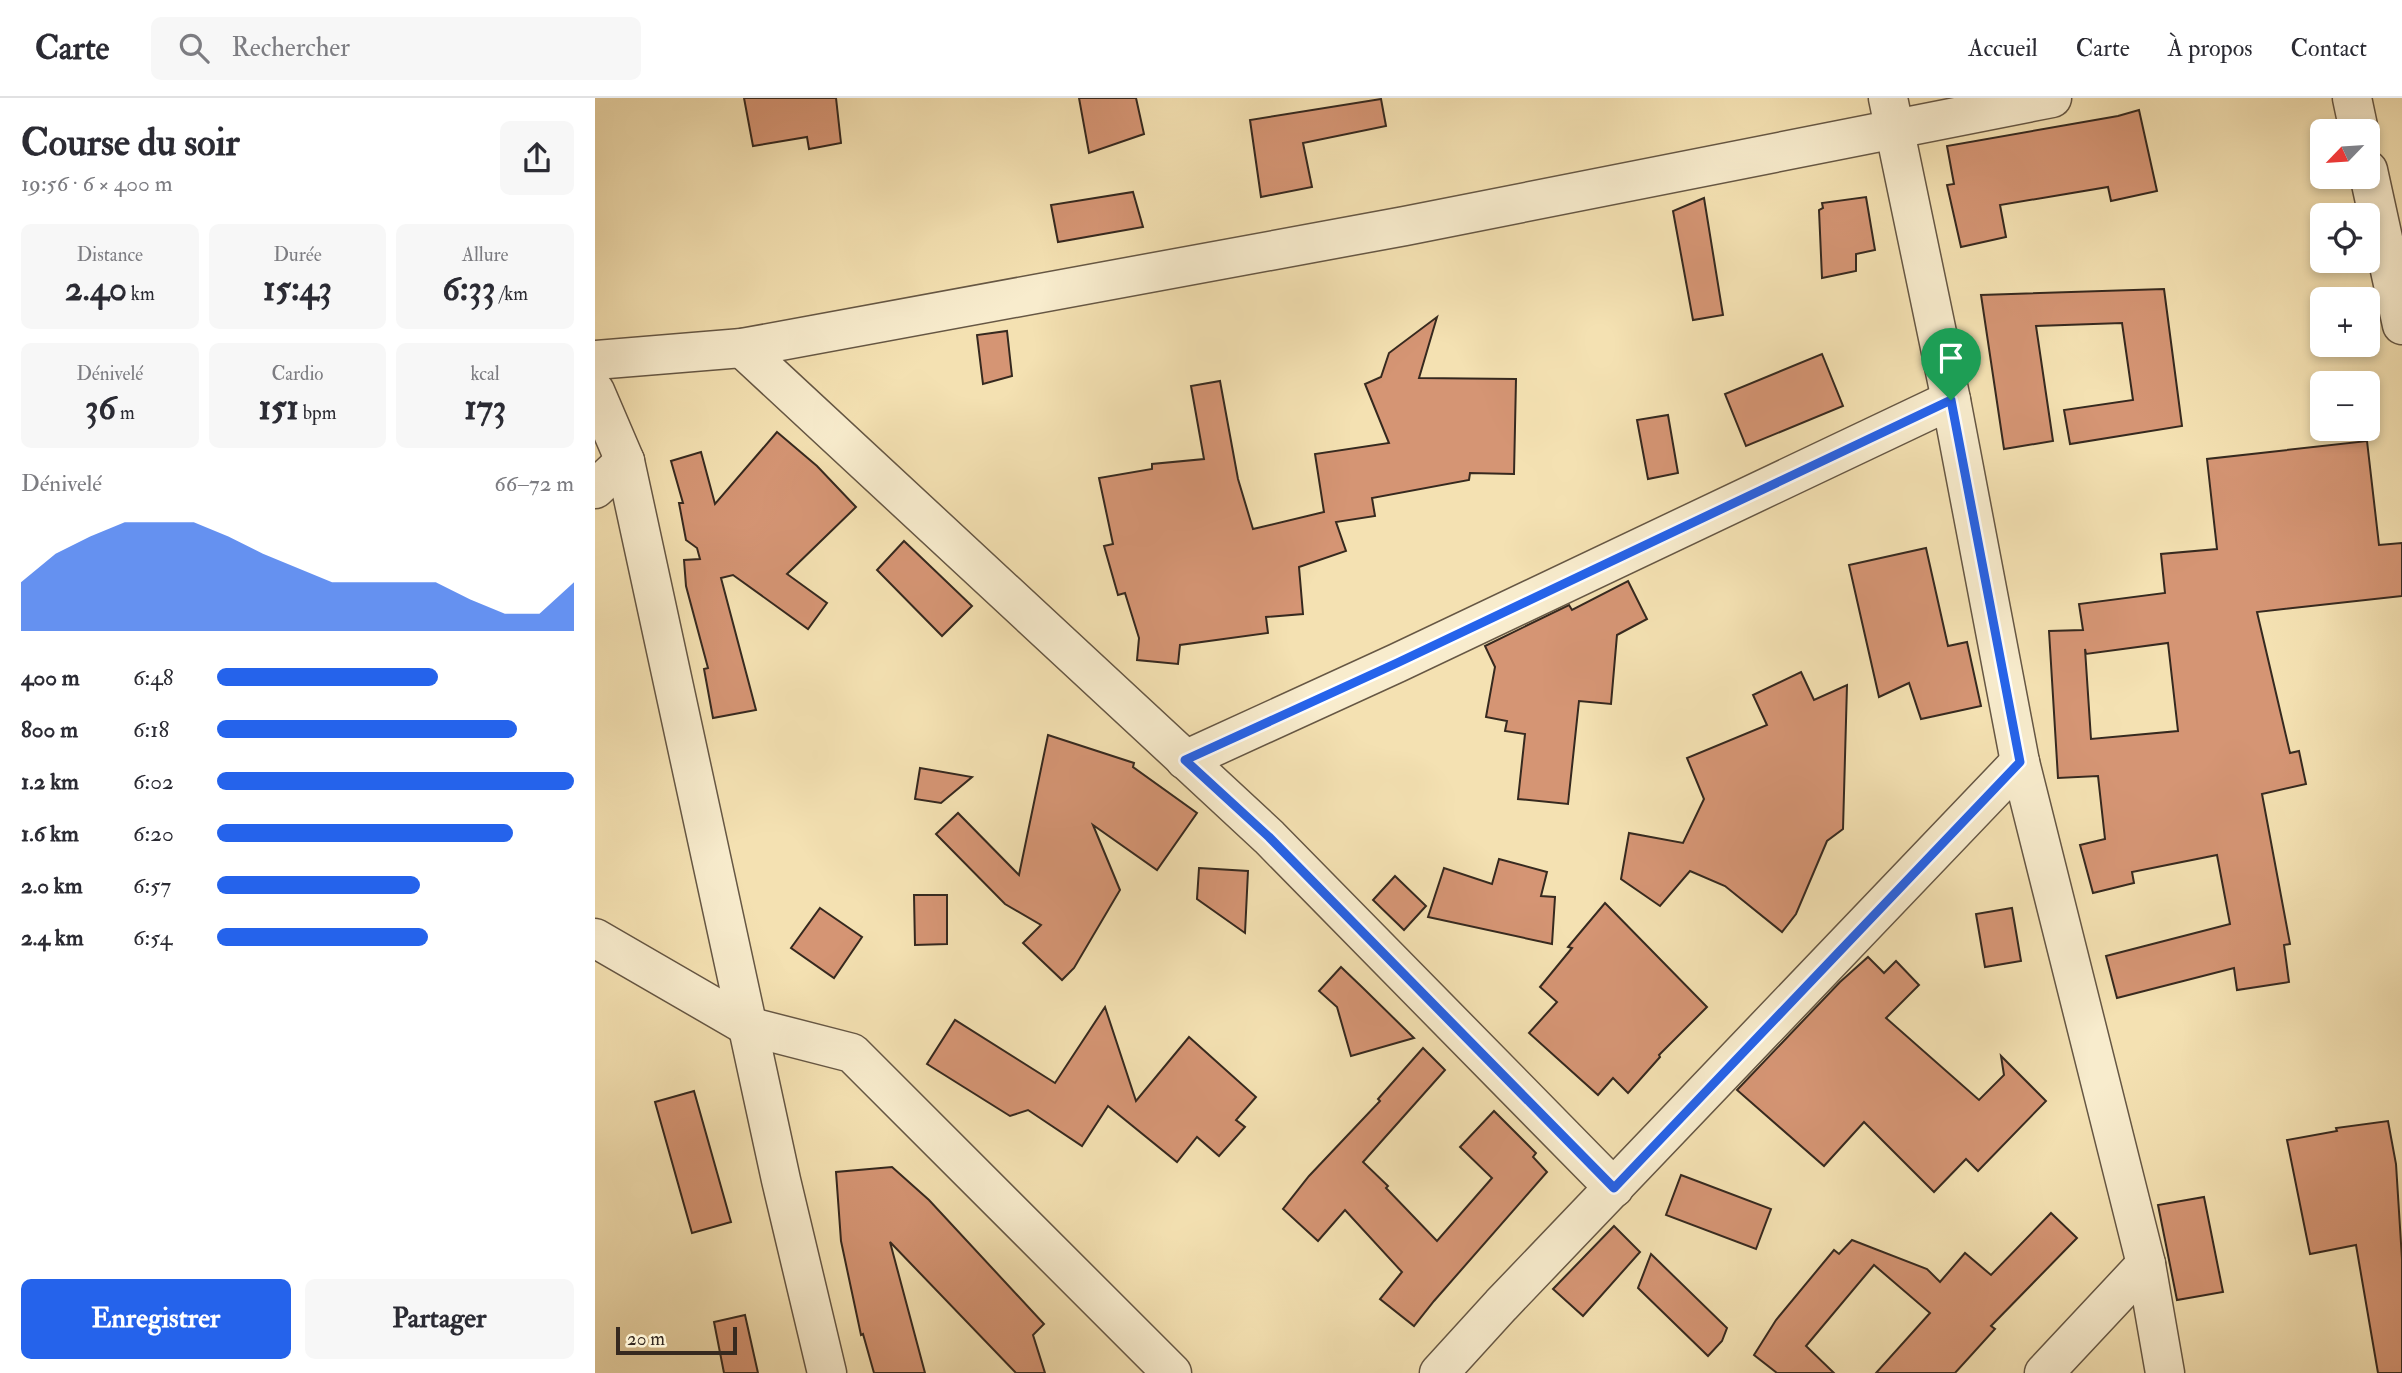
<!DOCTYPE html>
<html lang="fr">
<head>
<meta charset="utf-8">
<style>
	:root { --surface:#fff; --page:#f7f7f7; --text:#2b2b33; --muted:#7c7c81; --line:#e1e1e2; --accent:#2563eb }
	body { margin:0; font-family:"IM FELL Double Pica",serif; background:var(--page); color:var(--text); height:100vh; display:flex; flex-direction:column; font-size:26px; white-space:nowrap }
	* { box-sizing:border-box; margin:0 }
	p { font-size:23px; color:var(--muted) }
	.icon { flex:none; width:38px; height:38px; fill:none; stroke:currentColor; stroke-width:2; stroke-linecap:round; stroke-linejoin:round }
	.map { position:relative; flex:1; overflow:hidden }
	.drawer { display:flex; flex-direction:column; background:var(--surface); width:595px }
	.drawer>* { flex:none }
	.needle { width:46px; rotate:245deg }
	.tools { position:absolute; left:1715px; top:21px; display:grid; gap:14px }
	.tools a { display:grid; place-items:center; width:70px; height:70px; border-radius:10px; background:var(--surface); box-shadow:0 4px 10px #0003; font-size:35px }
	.scale { position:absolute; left:21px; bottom:18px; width:121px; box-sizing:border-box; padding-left:7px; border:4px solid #36291f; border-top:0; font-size:19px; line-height:24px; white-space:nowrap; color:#36291f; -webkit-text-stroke:5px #f8eccd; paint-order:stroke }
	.pin { position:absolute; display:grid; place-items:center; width:60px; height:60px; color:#fff; margin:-72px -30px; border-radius:50% 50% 50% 0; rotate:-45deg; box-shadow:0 0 7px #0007 }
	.pin .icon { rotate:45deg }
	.round { display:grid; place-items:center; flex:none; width:74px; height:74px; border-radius:10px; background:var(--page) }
	.overview { display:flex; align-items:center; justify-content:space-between; height:119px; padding:0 21px }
	h1 { font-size:38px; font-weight:700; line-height:52px }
	.metrics { display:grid; grid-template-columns:repeat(3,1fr); gap:10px; height:119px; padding:7px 21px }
	.metrics div { display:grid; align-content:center; border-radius:10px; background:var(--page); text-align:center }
	.metrics b { font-size:35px; font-weight:700 }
	.metrics small { font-size:19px; font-weight:400 }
	.metrics p { font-size:19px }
	.chart { height:196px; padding:14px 21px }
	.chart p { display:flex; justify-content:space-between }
	.chart svg { width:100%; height:126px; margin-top:7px; fill:var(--accent); opacity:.7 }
	.primary-button { display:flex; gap:14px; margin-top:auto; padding:14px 21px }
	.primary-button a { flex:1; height:80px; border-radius:10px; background:var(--accent); color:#fff; font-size:28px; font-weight:700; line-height:80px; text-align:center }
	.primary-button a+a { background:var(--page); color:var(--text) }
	ul { padding:0 21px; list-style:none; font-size:23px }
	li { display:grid; grid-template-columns:112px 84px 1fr; align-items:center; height:52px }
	li i { height:18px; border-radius:9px; background:var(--accent) }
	header { display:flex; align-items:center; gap:42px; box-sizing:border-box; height:98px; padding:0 35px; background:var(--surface); border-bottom:2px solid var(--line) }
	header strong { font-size:33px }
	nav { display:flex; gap:38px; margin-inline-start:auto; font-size:24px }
	.search { width:490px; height:63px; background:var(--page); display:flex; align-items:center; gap:18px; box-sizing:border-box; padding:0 24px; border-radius:10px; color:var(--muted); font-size:26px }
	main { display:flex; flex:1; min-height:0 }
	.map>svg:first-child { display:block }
</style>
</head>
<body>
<header>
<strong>Carte</strong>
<div class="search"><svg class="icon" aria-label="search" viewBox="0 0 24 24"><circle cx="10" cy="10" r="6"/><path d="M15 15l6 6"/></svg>Rechercher</div>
<nav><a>Accueil</a><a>Carte</a><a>À propos</a><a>Contact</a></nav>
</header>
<main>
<section class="drawer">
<div class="overview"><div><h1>Course du soir</h1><p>19:56 · 6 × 400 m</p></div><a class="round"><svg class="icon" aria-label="share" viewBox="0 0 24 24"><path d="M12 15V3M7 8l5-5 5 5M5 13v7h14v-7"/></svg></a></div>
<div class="metrics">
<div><p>Distance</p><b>2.40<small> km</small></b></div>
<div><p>Durée</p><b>15:43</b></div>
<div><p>Allure</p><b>6:33<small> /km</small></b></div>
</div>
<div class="metrics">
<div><p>Dénivelé</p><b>36<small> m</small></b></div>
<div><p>Cardio</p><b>151<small> bpm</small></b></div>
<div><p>kcal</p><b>173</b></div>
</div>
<div class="chart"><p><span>Dénivelé</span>66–72 m</p>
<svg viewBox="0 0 160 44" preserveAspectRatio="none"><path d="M0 44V27L10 17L20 11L30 6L40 6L50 6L60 11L70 17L80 22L90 27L100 27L110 27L120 27L130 33L140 38L150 38L160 27V44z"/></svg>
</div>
<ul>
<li><b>400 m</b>6:48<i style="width:62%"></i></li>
<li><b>800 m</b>6:18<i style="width:84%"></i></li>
<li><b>1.2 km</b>6:02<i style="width:100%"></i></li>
<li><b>1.6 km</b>6:20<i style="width:83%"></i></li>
<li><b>2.0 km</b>6:57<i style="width:57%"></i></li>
<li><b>2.4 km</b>6:54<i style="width:59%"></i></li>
</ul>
<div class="primary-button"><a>Enregistrer</a><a>Partager</a></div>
</section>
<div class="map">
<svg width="1807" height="1275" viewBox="0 0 1807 1275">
	<rect width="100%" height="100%" fill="#f4e1b2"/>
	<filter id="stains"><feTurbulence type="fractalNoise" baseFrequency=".00286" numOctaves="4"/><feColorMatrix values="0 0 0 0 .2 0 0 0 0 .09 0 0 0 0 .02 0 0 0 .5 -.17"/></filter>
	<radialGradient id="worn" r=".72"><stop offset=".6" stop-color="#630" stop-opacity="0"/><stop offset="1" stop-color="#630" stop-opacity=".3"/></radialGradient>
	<g fill="#d59574" stroke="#36291f" stroke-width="2" fill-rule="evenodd">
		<polygon points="149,0 241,0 246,45 214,51 212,39 158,48"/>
		<polygon points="484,0 541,0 549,36 494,55"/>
		<polygon points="786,1 791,28 708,45 717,89 666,99 655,22"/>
		<polygon points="1544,12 1562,93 1516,103 1513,89 1405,107 1411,139 1366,149 1352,87 1359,86 1352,48 1523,18"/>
		<polygon points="538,94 548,129 463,144 456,107"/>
		<polygon points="1271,99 1280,152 1261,156 1261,173 1227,180 1224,112 1228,110 1227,105"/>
		<polygon points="1109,100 1128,217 1098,222 1078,113"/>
		<polygon points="1569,191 1587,328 1475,346 1469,312 1538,302 1527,225 1441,228 1458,343 1409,351 1386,197"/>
		<polygon points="842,219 824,280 921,281 919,376 875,375 874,382 777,400 780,418 741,424 751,453 704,469 708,516 671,519 673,535 585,547 583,566 542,562 544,540 530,495 523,497 509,448 518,446 504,380 557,371 557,366 609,361 596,288 625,283 643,381 658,431 729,414 720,356 794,345 770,286 786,279 794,255"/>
		<polygon points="412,233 417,278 388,286 382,237"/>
		<polygon points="1227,256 1248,308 1151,348 1130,296"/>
		<polygon points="1073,317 1083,375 1053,381 1042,322"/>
		<polygon points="182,334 222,368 261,409 192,476 232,505 213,531 138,477 126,480 161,612 118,620 109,571 113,570 91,488 89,462 105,461 102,450 91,442 84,405 88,405 76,363 106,354 120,406"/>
		<path d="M1772 343 1784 447 1807 445V498L1662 514 1695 655 1704 653 1711 686 1667 696 1695 846 1689 847 1694 884 1642 892 1639 870 1522 900 1511 858 1635 826 1622 757 1537 774 1539 785 1498 795 1485 747 1510 741 1503 678 1463 680 1454 533 1488 532 1484 506 1570 495 1566 456 1622 451 1612 361ZM1573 545 1583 633 1496 641 1490 551 1491 556Z"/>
		<polygon points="309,443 377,508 347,538 282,472"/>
		<polygon points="1331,450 1353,548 1372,544 1386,608 1326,621 1314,585 1284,599 1254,467"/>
		<polygon points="1033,483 1052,521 1022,537 1016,606 984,603 973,706 923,701 930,636 910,633 912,623 891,619 900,569 890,548 974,507 977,512"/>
		<polygon points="1206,574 1219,602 1252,587 1248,731 1232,743 1201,816 1187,834 1130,788 1095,773 1065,808 1026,781 1034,735 1088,745 1109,701 1092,660 1172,627 1158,597"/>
		<polygon points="453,637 539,665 538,669 602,715 562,772 498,727 525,792 479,870 467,882 428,845 446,827 410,806 341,736 363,715 424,777"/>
		<polygon points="325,670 377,679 346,705 320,701"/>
		<polygon points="904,761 952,774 946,798 960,799 957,846 833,819 849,770 897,786"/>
		<polygon points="604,770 653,773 650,835 602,801"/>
		<polygon points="800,778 831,808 809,832 778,802"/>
		<polygon points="319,797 352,797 352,846 320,847"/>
		<polygon points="1010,805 1112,909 1064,957 1065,959 1033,995 1018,980 1003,997 934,935 962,904 945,889 977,850 973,849"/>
		<polygon points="225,810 267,839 239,880 196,850"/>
		<polygon points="1417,810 1426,863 1390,869 1381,816"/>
		<polygon points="1273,859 1289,875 1301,863 1324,887 1291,920 1384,1002 1409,977 1406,958 1451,1003 1383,1073 1371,1061 1339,1094 1269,1024 1229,1068 1142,992 1245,884"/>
		<polygon points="746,869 768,890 819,940 756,958 742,909 724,893"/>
		<polygon points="510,909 541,1003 594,939 661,999 641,1022 650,1029 624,1058 602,1039 582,1064 513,1008 487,1048 433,1012 415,1018 332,966 360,922 460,985"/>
		<polygon points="828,950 850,972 768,1064 793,1088 791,1090 842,1143 897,1080 865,1049 899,1013 941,1055 938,1059 952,1074 839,1203 819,1228 785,1201 807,1174 750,1112 723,1143 688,1111 714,1078 785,1003 783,1001"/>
		<polygon points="99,993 136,1124 97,1135 60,1004"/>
		<polygon points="1793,1023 1801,1066 1807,1161 1807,1275 1783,1275 1761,1147 1715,1156 1692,1042 1742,1033 1741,1030"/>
		<polygon points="297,1069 334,1102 449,1226 438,1237 450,1275 421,1275 295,1144 330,1275 279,1275 268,1236 266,1237 246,1143 241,1074"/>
		<polygon points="1086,1077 1176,1111 1161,1151 1071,1117"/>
		<polygon points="1609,1099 1628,1194 1582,1202 1563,1107"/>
		<polygon points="1456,1115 1482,1140 1396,1228 1400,1231 1360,1275 1281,1275 1335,1215 1279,1167 1211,1248 1239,1275 1182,1275 1159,1257 1181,1222 1239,1152 1244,1156 1257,1142 1332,1171 1345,1184 1370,1155 1396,1177"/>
		<polygon points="1019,1128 1045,1154 988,1218 958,1191"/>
		<polygon points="1056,1156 1132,1230 1127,1243 1113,1258 1043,1190"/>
		<polygon points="150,1217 163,1275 129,1275 119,1224"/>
	</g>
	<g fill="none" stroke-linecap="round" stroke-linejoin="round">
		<g stroke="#665744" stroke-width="41">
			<g id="minor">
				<polyline points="1293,0 1356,302 1425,664 1551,1166 1570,1275"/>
				<polyline points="1757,0 1764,33"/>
				<polyline points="1773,72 1807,227"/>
				<polyline points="147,250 674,739 1019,1090"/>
				<polyline points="0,262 147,250 810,128 1457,0"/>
				<polyline points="0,293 30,363 186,1082 232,1275"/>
				<polyline points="0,391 30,363"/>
				<polyline points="590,662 802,565 1356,302"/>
				<polyline points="0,840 152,928 257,955 577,1275"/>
				<polyline points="844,1275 906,1207 1425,664"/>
				<polyline points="1449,1275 1551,1166"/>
			</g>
		</g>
		<use href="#minor" stroke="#f8eccd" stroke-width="38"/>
	</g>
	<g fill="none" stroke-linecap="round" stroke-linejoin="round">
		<g stroke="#fff" stroke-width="14">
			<polygon id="route" points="1356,302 1425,664 1019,1090 674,739 590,662 802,565"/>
		</g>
		<use href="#route" stroke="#2563eb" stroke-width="9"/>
	</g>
	<rect width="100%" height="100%" filter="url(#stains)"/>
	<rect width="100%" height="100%" fill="url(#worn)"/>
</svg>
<div class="tools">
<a><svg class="needle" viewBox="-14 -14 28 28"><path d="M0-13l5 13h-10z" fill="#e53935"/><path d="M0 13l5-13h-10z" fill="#7c7c81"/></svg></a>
<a><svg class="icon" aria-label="locate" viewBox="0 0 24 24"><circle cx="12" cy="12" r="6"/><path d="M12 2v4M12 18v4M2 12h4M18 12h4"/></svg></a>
<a>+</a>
<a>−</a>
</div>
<div class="scale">20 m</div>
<div class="pin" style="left:1356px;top:302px;background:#1e9e55"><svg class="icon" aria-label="arrive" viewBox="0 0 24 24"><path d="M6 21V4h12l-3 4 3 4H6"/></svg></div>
</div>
</main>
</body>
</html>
